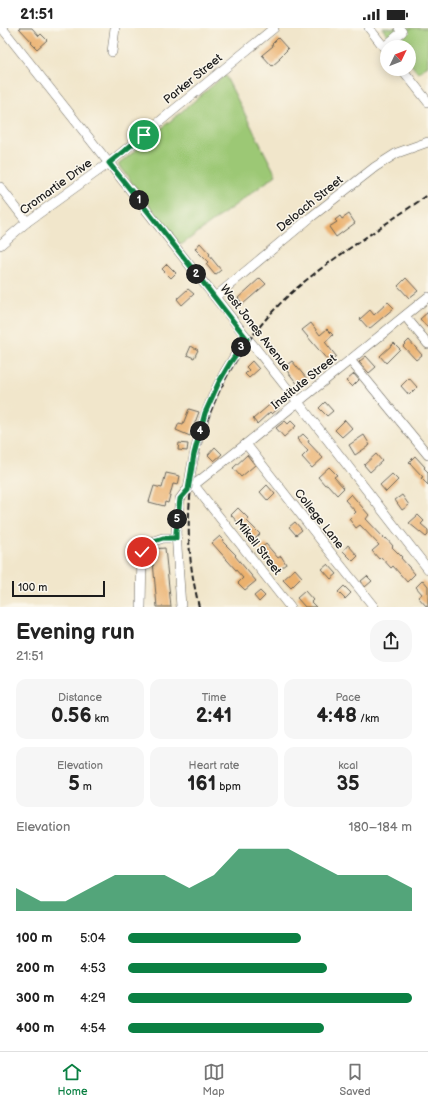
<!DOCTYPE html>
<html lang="en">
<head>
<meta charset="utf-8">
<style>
	:root { --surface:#fff; --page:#f6f6f6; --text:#222; --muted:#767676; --line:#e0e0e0; --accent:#0b8043 }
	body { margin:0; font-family:"Balsamiq Sans",sans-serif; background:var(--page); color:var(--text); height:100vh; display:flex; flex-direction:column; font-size:15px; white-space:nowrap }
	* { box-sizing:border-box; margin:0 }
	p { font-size:13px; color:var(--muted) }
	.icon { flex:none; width:22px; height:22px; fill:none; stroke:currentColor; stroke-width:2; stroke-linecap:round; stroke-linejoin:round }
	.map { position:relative; height:579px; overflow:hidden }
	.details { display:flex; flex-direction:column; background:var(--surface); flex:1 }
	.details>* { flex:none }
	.needle { width:26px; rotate:47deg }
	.buttons { position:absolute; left:380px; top:12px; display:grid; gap:8px }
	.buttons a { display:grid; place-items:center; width:36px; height:36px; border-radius:50%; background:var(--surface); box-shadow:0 2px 10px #0003; font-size:20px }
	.scale { position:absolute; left:12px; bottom:10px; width:93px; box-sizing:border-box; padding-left:4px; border:2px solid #1c1c1c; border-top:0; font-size:11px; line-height:14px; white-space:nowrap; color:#1c1c1c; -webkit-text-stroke:3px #fbf7ec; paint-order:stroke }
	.pin { position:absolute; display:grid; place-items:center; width:34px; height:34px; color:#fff; margin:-17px; border:2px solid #fff; border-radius:50%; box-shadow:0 1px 4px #0007 }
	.km { position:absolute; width:20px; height:20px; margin:-10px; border-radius:50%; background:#222; color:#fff; font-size:11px; line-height:20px; text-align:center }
	.round { display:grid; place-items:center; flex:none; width:42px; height:42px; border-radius:16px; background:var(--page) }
	.head { display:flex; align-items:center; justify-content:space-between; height:68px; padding:0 16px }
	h1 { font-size:22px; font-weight:600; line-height:30px }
	.figures { display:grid; grid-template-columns:repeat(3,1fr); gap:6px; height:68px; padding:4px 16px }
	.figures div { display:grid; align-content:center; border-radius:10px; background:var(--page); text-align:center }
	.figures b { font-size:20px; font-weight:600 }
	.figures small { font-size:11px; font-weight:400 }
	.figures p { font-size:11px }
	.chart { height:112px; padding:8px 16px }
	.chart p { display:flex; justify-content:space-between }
	.chart svg { width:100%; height:72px; margin-top:4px; fill:var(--accent); opacity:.7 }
	ul { padding:0 16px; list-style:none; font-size:13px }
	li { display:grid; grid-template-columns:64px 48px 1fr; align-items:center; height:30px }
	li i { height:10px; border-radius:5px; background:var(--accent) }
	.status { display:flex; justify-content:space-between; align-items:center; height:28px; padding:0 20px; background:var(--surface); direction:ltr }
	.status svg { height:11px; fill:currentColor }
	.menu { display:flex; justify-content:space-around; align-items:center; height:56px; border-top:1px solid var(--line); background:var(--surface); font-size:11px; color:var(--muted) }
	.menu a { display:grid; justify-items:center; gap:2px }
	.menu .selected { color:var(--accent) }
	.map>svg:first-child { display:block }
</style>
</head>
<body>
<div class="status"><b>21:51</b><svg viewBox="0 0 49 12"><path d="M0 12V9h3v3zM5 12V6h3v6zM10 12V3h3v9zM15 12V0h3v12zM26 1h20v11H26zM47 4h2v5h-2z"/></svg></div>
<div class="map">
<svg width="428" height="579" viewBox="0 0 428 579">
	<rect width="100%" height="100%" fill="#fbf7ec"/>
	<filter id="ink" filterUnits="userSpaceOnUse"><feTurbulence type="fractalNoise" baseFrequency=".025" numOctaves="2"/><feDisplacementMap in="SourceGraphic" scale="8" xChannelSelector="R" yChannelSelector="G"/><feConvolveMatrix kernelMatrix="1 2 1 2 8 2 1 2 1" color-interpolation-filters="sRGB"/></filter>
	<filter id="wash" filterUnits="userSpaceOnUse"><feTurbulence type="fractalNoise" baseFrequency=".012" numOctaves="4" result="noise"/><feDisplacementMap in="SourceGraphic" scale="16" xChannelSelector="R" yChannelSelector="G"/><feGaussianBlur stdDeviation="0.9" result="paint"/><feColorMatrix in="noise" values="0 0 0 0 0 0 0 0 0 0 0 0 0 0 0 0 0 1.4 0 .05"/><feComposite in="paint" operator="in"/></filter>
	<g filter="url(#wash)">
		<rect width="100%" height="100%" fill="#f1e6cb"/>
		<g fill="#9cc875" stroke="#5c7248">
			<polygon points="382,0 428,0 428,37 418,45 409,34 409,19 397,19"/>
			<polygon points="225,47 276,147 181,217 118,137"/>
		</g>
		<g id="blocks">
			<g fill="#ebb16e">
				<polygon points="19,0 32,0 39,8 41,6 47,12 37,21 31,15 32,14"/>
				<polygon points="278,10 288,21 279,30 280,31 272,38 262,27 273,18 272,16"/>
				<polygon points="349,186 355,195 336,209 329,199 337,194 335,192 340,188 342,191"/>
				<polygon points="200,215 210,226 209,227 221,242 215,247 206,236 208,234 195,221"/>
				<polygon points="167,236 176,245 171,250 162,241"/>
				<polygon points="260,250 266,256 243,276 238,270"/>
				<polygon points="406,250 418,263 409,270 398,258"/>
				<polygon points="188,261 194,266 182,277 177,271"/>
				<polygon points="388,274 394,280 369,301 360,291 370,282 374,287"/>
				<polygon points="428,284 428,300 420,291"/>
				<polygon points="311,295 320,307 327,301 333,307 325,314 336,328 329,334 302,302"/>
				<polygon points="409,312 422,327 416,332 403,318"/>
				<polygon points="394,315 400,321 386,335 380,328"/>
				<polygon points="191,318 198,322 194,330 187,327"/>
				<polygon points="366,328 376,339 369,345 359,334"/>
				<polygon points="252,333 259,341 249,350 245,346 249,342 246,339"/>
				<polygon points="292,333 307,351 299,358 284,339"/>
				<polygon points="354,346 359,352 352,359 346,353"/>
				<polygon points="409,350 417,359 409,367 401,358"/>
				<polygon points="274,373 280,379 272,386 270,384 257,396 253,391"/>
				<polygon points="325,374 333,383 327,388 319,380"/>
				<polygon points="189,381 199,384 190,408 176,402 179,395 183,396"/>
				<polygon points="345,392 352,400 342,409 335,402"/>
				<polygon points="285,393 288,396 291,393 296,398 284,409 276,400"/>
				<polygon points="303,406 309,412 308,414 323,430 312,440 302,429 308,423 297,411"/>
				<polygon points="364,407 370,417 355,427 349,417"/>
				<polygon points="179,415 188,416 187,423 178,422"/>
				<polygon points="215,419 222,426 214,433 208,427"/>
				<polygon points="376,426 382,433 370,444 364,437"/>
				<polygon points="247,427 255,437 241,449 233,440"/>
				<polygon points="415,428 425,439 424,440 428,444 428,457 421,450 423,449 409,434"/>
				<polygon points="329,439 337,447 334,449 344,460 337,467 327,456 325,457 318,449"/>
				<polygon points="166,445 180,448 178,457 173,456 168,475 165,474 164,478 149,474 154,458 162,460"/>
				<polygon points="392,446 398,452 386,464 380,457"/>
				<polygon points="267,457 275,466 268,473 260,464"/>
				<polygon points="351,466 369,487 366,491 385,511 386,510 393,518 392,519 402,529 401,530 415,546 407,554 393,538 391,540 381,529 379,531 372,523 379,517 360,497 356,500 349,491 356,484 345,472"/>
				<polygon points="402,467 409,477 402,482 395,472"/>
				<polygon points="238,480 249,491 247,493 260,506 254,512 231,487"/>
				<polygon points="418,487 424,493 421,496 428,502 428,507 426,509 409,495"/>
				<polygon points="295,494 302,502 296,507 289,499"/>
				<polygon points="220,508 224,512 223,514 236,527 235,528 256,553 245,562 238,555 243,550 212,515"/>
				<polygon points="266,516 278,530 281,528 286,536 277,543 271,535 272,535 260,521"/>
				<polygon points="348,517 358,528 353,533 343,523"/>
				<polygon points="165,520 171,579 157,579 152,522 153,521"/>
				<polygon points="328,536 337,546 331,551 322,541"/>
				<polygon points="295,541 302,549 291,560 283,552"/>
				<polygon points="367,548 372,553 365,559 361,553"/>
				<polygon points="423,552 428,558 428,579 427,579 418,569 422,566 416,559"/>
				<polygon points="344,558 351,565 345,571 338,564"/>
				<polygon points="260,563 265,568 259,574 254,568"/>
				<polygon points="305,563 313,572 311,574 316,579 305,579 297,570"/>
			</g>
		</g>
	</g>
	<g filter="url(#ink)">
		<use href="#blocks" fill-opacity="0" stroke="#676359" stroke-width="1"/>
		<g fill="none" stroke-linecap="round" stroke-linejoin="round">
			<g stroke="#676359" stroke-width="10">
				<g id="minor">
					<polyline points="2,0 298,374 428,541"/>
					<polyline points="369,0 387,23"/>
					<polyline points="384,19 402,4 399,0"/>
					<polyline points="112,24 115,0"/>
					<polyline points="402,41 428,74"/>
					<polyline points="0,159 27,194"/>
					<polyline points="0,217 27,194 109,135 274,0"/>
					<polyline points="215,269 311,189 375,139 397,125 428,114"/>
					<polyline points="405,288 428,316"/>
					<polyline points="350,332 428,427"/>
					<polyline points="246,416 323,515 374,579"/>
					<polyline points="194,457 290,579"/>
					<path d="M188 462C196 406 211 356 247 311"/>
					<polyline points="141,579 142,524 151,514 163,510 176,510"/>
					<polyline points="181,579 176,504 180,471 185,464 246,416 428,269"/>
				</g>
			</g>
			<use href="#minor" stroke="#fff" stroke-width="9"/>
			<path stroke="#1c1c1c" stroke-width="2" stroke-dasharray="6 3" stroke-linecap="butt" d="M199 579C195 561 191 543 190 525 181 429 220 331 290 266 310 248 331 233 353 218 378 201 403 184 428 167"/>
		</g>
	</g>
	<g fill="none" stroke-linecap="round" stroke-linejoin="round" filter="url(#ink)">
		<g stroke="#fff" stroke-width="8">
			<polyline id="route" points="142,524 151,514 163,510 176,510 176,504 180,471 188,462 194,426 205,385 219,354 230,335 247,311 149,185 109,135 144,107"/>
		</g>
		<use href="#route" stroke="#0b8043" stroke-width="5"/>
	</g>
	<g text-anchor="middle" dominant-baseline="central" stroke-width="3" stroke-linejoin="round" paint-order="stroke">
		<g font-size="12" fill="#1c1c1c" stroke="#fbf7ec">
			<text transform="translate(193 51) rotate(-39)">Parker Street</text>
			<text transform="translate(56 159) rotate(-36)">Cromartie Drive</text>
			<text transform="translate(310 176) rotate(-39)">Deloach Street</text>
			<text transform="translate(255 300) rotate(52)">West Jones Avenue</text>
			<text transform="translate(304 354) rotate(-39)">Institute Street</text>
			<text transform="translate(319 491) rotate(52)">College Lane</text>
			<text transform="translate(258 519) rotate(52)">Mikell Street</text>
		</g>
	</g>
</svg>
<div class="buttons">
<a><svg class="needle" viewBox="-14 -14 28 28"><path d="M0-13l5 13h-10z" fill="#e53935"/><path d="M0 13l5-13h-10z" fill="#767676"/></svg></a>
</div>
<div class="scale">100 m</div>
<div class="pin" style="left:144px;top:107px;background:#1e9e55"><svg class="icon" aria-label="arrive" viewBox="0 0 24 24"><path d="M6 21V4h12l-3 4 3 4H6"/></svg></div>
<div class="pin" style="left:142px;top:524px;background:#d93025"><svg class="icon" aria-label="check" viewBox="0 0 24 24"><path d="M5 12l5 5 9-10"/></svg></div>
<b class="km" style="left:139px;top:172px">1</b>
<b class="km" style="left:196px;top:246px">2</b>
<b class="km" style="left:241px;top:319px">3</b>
<b class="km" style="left:200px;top:403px">4</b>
<b class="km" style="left:177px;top:491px">5</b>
</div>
<section class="details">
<div class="head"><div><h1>Evening run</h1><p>21:51</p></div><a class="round"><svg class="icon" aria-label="share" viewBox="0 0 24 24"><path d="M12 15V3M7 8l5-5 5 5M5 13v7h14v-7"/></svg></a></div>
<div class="figures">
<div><p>Distance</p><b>0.56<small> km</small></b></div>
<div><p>Time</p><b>2:41</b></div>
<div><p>Pace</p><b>4:48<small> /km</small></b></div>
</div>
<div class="figures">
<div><p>Elevation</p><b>5<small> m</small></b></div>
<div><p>Heart rate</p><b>161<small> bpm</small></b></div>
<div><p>kcal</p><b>35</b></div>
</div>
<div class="chart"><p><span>Elevation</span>180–184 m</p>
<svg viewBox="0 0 160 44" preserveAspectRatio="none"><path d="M0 44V30L10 38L20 38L30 30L40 22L50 22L60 22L70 30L80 22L90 6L100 6L110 6L120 14L130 22L140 22L150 22L160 30V44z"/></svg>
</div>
<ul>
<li><b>100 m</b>5:04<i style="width:61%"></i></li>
<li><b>200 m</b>4:53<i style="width:70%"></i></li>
<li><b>300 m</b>4:29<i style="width:100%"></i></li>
<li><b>400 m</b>4:54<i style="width:69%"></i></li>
</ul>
</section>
<nav class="menu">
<a class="selected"><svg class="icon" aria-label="home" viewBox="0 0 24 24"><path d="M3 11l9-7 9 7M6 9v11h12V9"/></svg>Home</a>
<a><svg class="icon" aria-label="map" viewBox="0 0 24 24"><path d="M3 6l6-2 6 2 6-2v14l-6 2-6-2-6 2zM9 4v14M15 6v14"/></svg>Map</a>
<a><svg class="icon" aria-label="saved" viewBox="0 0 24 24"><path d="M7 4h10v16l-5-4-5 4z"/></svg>Saved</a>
</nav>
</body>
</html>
